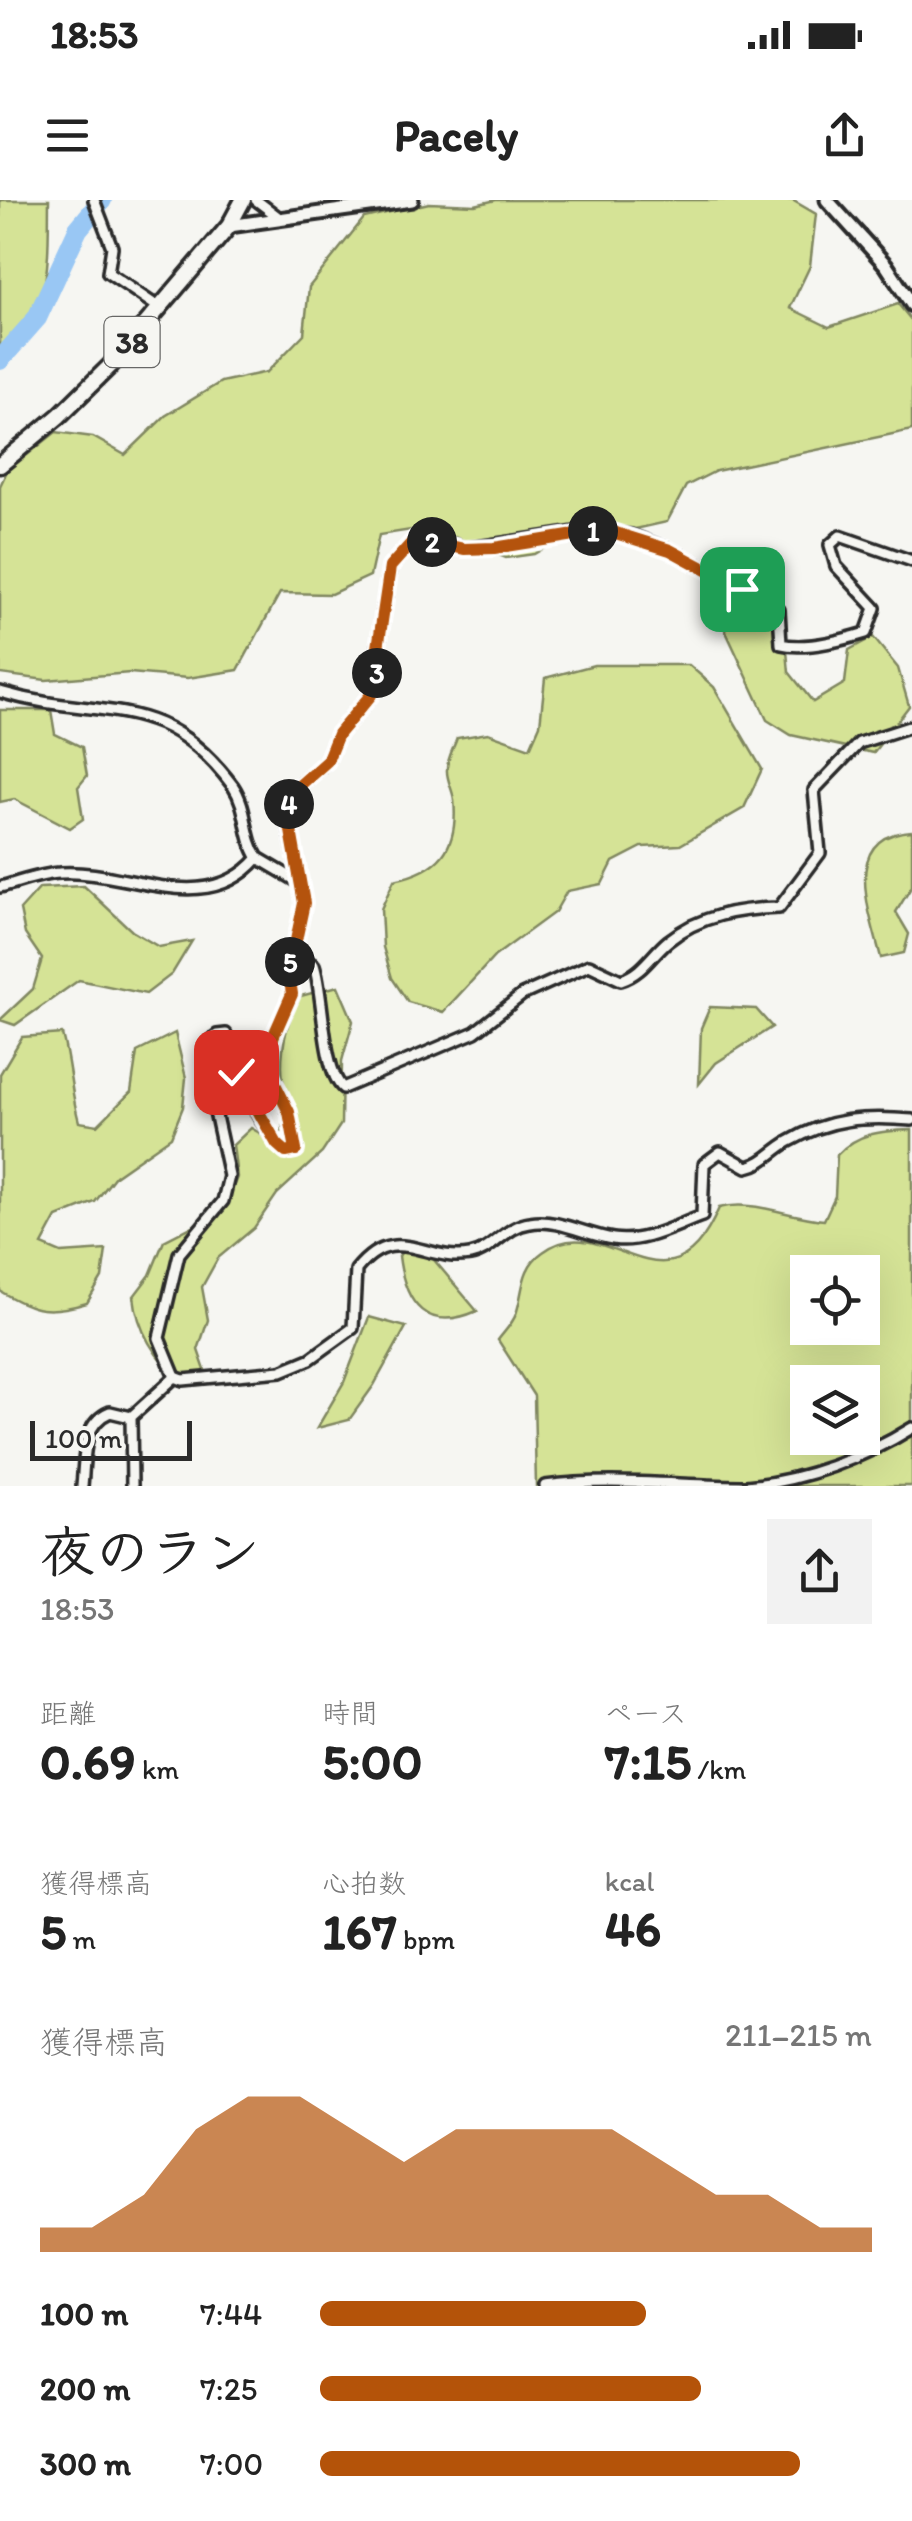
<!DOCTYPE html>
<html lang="ja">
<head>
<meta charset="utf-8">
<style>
	:root { --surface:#fff; --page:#f2f2f2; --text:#222; --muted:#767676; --accent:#b45309 }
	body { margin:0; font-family:Itim,"Klee One",sans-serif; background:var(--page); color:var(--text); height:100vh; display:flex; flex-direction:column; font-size:38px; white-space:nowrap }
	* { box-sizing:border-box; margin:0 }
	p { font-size:32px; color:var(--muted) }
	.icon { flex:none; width:55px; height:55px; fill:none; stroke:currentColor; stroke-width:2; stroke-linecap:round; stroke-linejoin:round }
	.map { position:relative; height:1286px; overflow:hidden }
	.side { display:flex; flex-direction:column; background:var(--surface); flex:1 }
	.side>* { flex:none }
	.buttons { position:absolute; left:790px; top:1055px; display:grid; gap:20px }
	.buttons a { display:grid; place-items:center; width:90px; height:90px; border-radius:0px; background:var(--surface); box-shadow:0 10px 40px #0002; font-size:50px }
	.scale { position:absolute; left:30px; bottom:25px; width:162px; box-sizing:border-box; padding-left:10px; border:5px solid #2b2b2b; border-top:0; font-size:28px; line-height:35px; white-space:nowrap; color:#2b2b2b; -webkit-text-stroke:8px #f6f6f2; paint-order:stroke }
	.pin { position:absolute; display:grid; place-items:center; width:85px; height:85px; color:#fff; margin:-42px; border-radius:20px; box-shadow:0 5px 15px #0006 }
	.km { position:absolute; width:50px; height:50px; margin:-25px; border-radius:50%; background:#222; color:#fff; font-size:28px; line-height:50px; text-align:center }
	.round { display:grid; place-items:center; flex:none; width:105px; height:105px; border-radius:0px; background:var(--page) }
	.headline { display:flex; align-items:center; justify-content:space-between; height:170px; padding:0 40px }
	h1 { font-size:55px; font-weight:800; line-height:75px }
	.stats { display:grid; grid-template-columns:repeat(3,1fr); gap:15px; height:170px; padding:10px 40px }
	.stats div { display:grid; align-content:center }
	.stats b { font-size:50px; font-weight:800 }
	.stats small { font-size:28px; font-weight:400 }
	.stats p { font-size:28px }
	.chart { height:280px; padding:20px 40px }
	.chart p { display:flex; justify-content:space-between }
	.chart svg { width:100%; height:180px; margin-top:10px; fill:var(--accent); opacity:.7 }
	ul { padding:0 40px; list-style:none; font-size:32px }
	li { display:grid; grid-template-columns:160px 120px 1fr; align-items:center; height:75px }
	li i { height:25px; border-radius:12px; background:var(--accent) }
	.status { display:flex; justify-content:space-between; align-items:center; height:70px; padding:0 50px; background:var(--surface); direction:ltr }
	.status svg { height:28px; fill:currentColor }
	header { display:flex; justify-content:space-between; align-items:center; height:130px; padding:0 40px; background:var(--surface); font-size:45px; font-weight:800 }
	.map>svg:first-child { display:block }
</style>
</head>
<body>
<div class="status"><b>18:53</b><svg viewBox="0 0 49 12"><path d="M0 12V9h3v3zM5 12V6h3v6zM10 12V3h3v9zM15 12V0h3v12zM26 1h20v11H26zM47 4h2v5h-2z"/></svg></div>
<header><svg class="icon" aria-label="menu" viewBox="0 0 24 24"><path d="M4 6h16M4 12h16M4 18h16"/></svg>Pacely<svg class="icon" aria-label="share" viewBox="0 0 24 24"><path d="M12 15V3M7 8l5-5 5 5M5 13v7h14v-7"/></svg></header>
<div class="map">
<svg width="912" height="1286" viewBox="0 0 912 1286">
	<rect width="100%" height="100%" fill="#f6f6f2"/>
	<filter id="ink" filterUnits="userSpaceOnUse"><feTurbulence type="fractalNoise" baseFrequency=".01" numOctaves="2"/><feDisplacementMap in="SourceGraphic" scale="20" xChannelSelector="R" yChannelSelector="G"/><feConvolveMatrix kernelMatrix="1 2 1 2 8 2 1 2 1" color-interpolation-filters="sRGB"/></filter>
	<g filter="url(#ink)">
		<g fill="#d5e396" stroke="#808760" stroke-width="2.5" fill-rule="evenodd">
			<path d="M0 0H49C48 54 54 121 0 152Z"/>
			<polygon points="496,0 792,0 816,14 810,66 790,108 829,127 898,104 912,121 912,230 716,271 686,286 667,322 631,330 592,329 566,335 534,354 506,358 430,327 379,335 370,376 331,394 280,393 238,470 188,478 130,473 46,480 0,474 0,286 7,271 56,232 93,237 125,255 165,216 221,182 267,172 304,134 309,87 364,18 429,3 475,5"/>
			<polygon points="732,368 766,395 785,430 789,472 813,502 845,483 849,450 873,437 898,468 909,506 873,553 791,535 767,520 722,423 715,392"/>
			<path d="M594 465H689L714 487 762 569 744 608 680 645 642 647 613 662 602 684 567 691 555 712 495 756 443 812 408 802 392 778 383 747 381 709 394 680C439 671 459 649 454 600 453 590 446 579 447 569 447 559 454 547 457 538L488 533 530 548 540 525 545 478Z"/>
			<polygon points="0,510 51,510 55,534 82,547 87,576 78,587 83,619 70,628 14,599 0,602"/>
			<path d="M912 631V686L896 712 909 734 904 753 881 758C870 713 839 635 912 631Z"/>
			<polygon points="84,686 132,731 159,747 192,741 172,774 146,794 79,780 15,825 0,820 33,789 42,759 25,734 20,710 40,688"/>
			<path d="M338 786 353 821 342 861 341 924 322 953 277 994 254 1028 218 1058 202 1087 208 1120 198 1150 206 1173 182 1178C155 1162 137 1127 134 1096L150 1075 164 1041 224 1010 237 977 233 945 251 928 277 943C293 906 283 903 282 866 282 841 289 820 297 797Z"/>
			<polygon points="710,807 756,809 772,827 716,863 699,884 701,828"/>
			<path d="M175 833 186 878 183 907 171 937 115 976 95 1002 57 1017 42 1045 61 1053 106 1050 102 1078 87 1103C49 1114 34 1112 0 1091V874L22 837 62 834C70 864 71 893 79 922L98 925 131 892 137 852Z"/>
			<path d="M912 930V1286H536L534 1196 498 1140C504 1132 513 1123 516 1114 524 1091 520 1068 543 1052 605 1004 668 1128 719 1008 752 999 789 1017 824 1020L835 996 837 955C858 932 882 931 912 930ZM808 1072H862V1128H808ZM808 1182H862V1238H808Z"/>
			<path d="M407 1044 429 1054 477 1111C427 1133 405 1105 399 1056Z"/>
			<polygon points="369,1117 406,1127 374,1185 349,1220 317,1228 344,1182"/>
		</g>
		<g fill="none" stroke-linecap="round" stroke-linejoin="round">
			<polyline stroke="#99c7f4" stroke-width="20" points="0,160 37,118 78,29 102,0"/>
			<g stroke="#2b2b2b" stroke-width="16">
				<g id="street">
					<polyline points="94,0 112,47 108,73 161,109"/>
					<polyline points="256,0 277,16"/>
					<path d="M0 492C101 522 160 488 233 586 248 608 244 637 258 658L297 681"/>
					<path d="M0 687C20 682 40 674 60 673 126 668 205 720 258 658"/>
					<path d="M292 753 314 765C324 795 322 869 343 888L475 832 522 795 589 765 621 780C643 773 651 755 668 741 700 715 739 709 779 708L820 653 814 590 859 543 912 526"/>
					<path d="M175 1177 159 1138 179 1054 223 1001 229 976 204 861 208 842 217 835 226 834C237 875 254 921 286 952L296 949 289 913 266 866 267 851 292 795 289 773 304 703 287 614 290 594 327 561 338 534 371 495 390 367 416 338 463 349 582 331 631 335 671 350 779 410 781 444C805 450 843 440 866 433L875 408 836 366 830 345 840 336 912 361"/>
					<path d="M175 1177 183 1180 281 1171 310 1159 353 1128 356 1070C395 1021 425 1063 470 1055 493 1051 505 1026 530 1023 558 1018 586 1035 613 1039 643 1044 674 1026 702 1016L704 964 720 952 747 967C763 964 773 951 788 942 829 918 865 916 912 920"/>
					<path d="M82 1286C85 1260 81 1224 110 1212L131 1217"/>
					<polyline points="132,1286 131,1217 175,1177"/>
					<path d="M545 1286C611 1277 680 1286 746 1286 803 1281 864 1258 912 1228"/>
				</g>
			</g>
			<g stroke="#2b2b2b" stroke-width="19">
				<g id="secondary">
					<polyline points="827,0 886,65 912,105"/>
					<polyline points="229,26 412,0"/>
				</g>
			</g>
			<g stroke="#2b2b2b" stroke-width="21">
				<polyline id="primary" points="0,265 59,216 111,165 229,26 243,0"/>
			</g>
			<use href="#street" stroke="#f6f6f2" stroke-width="9"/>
			<use href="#secondary" stroke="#f6f6f2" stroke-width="11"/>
			<use href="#primary" stroke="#f6f6f2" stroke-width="14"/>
		</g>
	</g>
	<g fill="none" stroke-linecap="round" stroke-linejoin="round" filter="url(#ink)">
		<g stroke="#fff" stroke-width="20">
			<polyline id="route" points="236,872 277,944 286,952 296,950 289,912 266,866 267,851 292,794 289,773 304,703 288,614 290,594 327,561 338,534 371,495 390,367 416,338 464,349 494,348 606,330 670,350 742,389"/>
		</g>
		<use href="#route" stroke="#b45309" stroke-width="12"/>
	</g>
	<g text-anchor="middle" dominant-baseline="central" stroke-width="8" stroke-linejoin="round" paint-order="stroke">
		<rect fill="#f6f6f2" stroke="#686867" stroke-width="2.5" x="104.5" y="117" width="55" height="50" rx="8"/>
		<g font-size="30" font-weight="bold" fill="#2b2b2b">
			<text x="132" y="142">38</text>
		</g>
	</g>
</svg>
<div class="buttons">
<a><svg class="icon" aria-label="locate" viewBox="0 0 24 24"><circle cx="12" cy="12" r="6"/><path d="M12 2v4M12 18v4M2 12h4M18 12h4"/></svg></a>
<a><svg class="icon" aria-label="layers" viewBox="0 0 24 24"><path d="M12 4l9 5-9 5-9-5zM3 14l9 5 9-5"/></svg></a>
</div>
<div class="scale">100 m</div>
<div class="pin" style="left:742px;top:389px;background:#1e9e55"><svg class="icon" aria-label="arrive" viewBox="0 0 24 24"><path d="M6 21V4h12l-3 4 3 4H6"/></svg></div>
<div class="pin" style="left:236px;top:872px;background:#d93025"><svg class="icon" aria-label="check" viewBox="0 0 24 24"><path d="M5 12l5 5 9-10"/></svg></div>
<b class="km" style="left:593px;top:331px">1</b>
<b class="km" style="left:432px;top:342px">2</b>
<b class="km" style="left:377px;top:473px">3</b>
<b class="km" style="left:289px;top:604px">4</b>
<b class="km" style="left:290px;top:762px">5</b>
</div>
<section class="side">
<div class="headline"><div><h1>夜のラン</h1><p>18:53</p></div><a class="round"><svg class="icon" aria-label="share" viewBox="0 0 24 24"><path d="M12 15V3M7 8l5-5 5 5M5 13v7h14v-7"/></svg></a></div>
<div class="stats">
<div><p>距離</p><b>0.69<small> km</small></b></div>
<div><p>時間</p><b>5:00</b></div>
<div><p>ペース</p><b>7:15<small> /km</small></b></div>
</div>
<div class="stats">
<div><p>獲得標高</p><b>5<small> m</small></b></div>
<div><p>心拍数</p><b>167<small> bpm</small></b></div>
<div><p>kcal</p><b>46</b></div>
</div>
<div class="chart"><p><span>獲得標高</span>211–215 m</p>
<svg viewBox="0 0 160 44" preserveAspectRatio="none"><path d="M0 44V38L10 38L20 30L30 14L40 6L50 6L60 14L70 22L80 14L90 14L100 14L110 14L120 22L130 30L140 30L150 38L160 38V44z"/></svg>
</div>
<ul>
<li><b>100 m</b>7:44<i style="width:59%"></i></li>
<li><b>200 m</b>7:25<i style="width:69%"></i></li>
<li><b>300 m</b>7:00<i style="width:87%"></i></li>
</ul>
</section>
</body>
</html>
